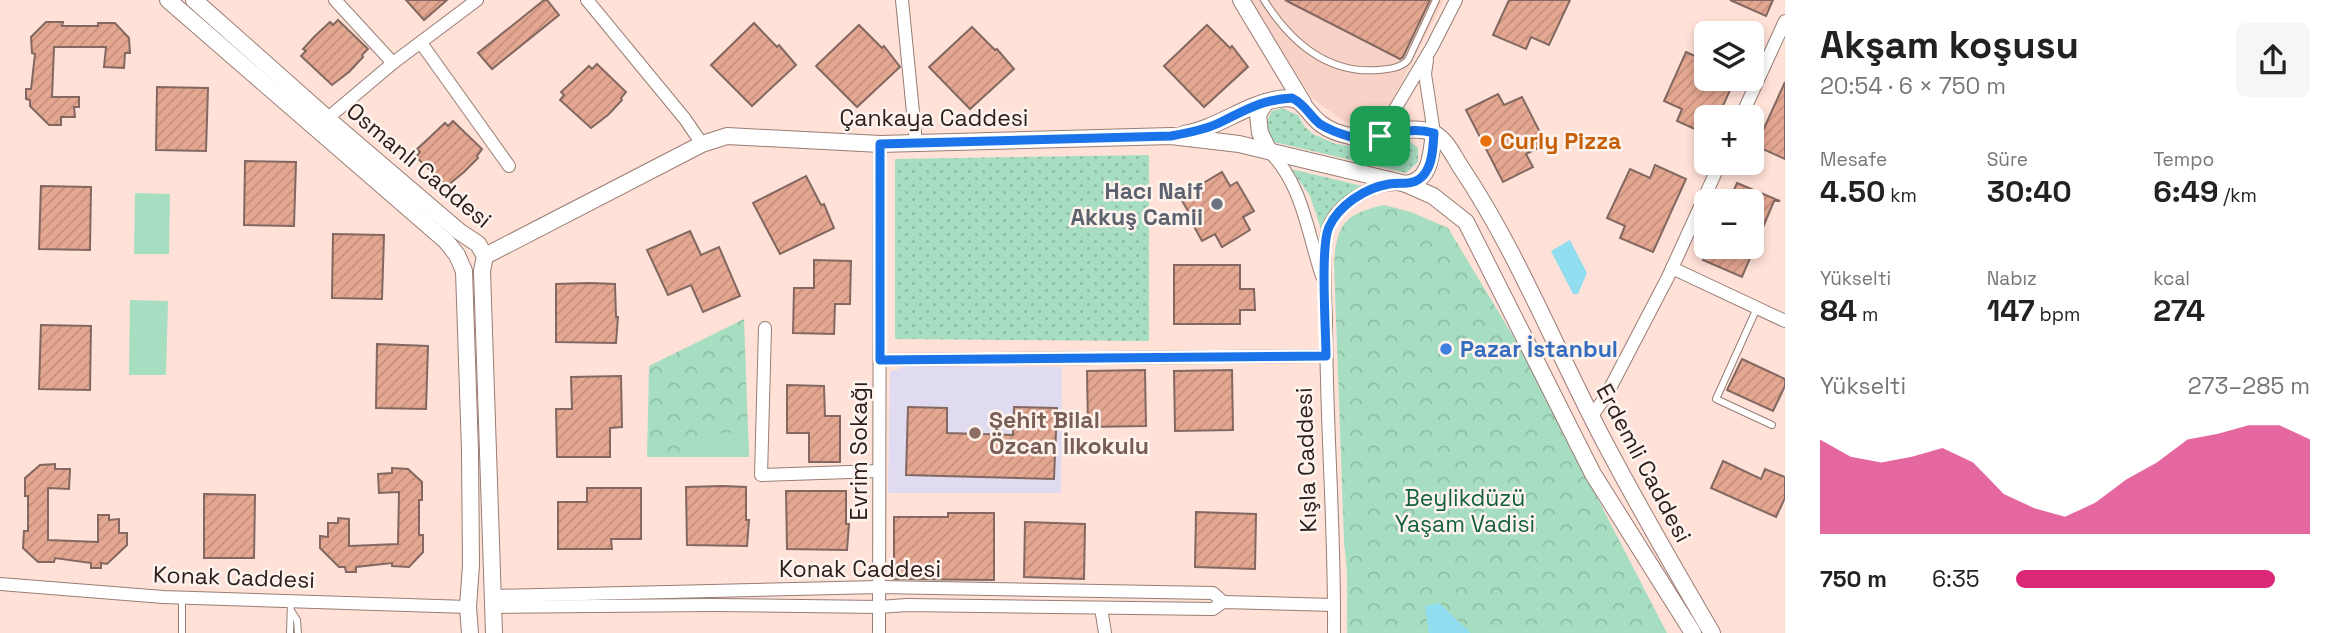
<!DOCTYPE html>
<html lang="tr">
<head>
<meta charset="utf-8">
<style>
	:root { --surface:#fff; --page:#f6f6f6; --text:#222; --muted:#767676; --accent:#db2777 }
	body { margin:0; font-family:"Space Grotesk",sans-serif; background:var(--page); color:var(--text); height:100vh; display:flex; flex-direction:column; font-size:26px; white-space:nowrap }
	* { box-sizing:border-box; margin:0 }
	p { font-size:23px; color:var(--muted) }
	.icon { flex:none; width:38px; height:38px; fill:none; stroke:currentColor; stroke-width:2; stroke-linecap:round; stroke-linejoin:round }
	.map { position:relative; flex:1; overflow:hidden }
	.panel { display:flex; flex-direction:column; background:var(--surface); width:560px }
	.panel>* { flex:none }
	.buttons { position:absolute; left:1694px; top:21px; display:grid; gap:14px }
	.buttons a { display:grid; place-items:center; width:70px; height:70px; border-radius:10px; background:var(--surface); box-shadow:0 4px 10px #0003; font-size:35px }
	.pin { position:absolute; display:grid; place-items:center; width:60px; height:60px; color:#fff; margin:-30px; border-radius:14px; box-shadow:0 4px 10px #0006 }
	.round { display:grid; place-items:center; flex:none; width:74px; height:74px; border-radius:10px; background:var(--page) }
	.summary { display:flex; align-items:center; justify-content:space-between; height:119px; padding:0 35px }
	h1 { font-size:38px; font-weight:800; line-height:52px }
	.metrics { display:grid; grid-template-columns:repeat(3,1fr); gap:10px; height:119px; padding:7px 35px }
	.metrics div { display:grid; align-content:center }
	.metrics b { font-size:30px; font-weight:800 }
	.metrics small { font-size:19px; font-weight:400 }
	.metrics p { font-size:19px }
	.chart { height:196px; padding:14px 35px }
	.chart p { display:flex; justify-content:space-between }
	.chart svg { width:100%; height:126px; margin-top:7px; fill:var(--accent); opacity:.7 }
	ul { padding:0 35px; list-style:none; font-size:23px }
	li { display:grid; grid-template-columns:112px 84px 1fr; align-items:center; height:52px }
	li i { height:18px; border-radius:9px; background:var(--accent) }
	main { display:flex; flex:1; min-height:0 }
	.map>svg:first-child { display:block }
</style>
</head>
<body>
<main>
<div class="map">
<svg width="1785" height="633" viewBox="0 0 1785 633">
	<defs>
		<pattern id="grass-dots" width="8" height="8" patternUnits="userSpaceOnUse" patternTransform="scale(1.75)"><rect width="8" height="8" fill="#a7dec1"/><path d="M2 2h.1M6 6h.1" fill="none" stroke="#90bea5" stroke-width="1.8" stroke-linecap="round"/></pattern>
		<pattern id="park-crowns" width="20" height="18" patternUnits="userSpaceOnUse" patternTransform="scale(1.75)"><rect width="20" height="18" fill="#a7dec1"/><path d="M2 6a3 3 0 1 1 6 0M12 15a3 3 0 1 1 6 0" fill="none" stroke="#90bea5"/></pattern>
		<pattern id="building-hatch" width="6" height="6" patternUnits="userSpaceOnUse" patternTransform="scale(1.75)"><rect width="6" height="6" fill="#e4a791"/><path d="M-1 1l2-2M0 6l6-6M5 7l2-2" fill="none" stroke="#c48f7c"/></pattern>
	</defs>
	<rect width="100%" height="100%" fill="#ffe1d7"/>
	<polygon fill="#e0dbf1" points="906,366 1062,367 1061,493 888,493 890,372"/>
	<polygon fill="#f8d2c6" points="1250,0 1444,0 1383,118 1370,127 1345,122 1312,98"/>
	<g fill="url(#grass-dots)">
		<polygon points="1282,108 1298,115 1305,127 1313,134 1336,144 1361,147 1392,140 1407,139 1418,148 1418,162 1406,173 1274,142 1268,135 1266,122 1272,111"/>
		<polygon points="1149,155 1149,341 895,339 895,159"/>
		<polygon points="1291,169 1367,187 1333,206 1322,232 1310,196"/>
	</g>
	<g fill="url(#park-crowns)">
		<path d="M1384 205 1411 212 1448 228 1519 346 1667 633H1347V572L1344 541 1334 263C1337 223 1345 214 1384 205Z"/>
		<polygon points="744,319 749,457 647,457 649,366"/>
	</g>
	<g fill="#a7dec1">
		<polygon points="135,193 170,194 169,254 134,254"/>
		<polygon points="130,300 168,301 166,375 129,375"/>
		<polygon points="748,432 749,457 698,457 698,434"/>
	</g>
	<g fill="#92def1">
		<polygon points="1570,240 1587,273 1578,294 1573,294 1551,251"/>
		<polygon points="1439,603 1471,633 1429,633 1425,606"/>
	</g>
	<g fill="url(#building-hatch)" stroke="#826860" stroke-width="2">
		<polygon points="406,0 447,0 424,20"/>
		<polygon points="544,0 547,0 559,15 492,69 478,53"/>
		<polygon points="1285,0 1430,0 1403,57 1400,59"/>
		<polygon points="1509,0 1570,0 1549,45 1531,37 1526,49 1493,35"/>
		<polygon points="1730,0 1773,0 1766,16"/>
		<polygon points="338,20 368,49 362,55 363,57 349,72 332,85 301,56 306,51 303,49 314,37 330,22 333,25"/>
		<polygon points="46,22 63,22 62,26 98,26 98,23 115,23 129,38 130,53 125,53 124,68 104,67 106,47 54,47 52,97 79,97 79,107 74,107 75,117 61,117 61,125 49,125 30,106 30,100 26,99 26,89 31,89 35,54 32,53 31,37"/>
		<polygon points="754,23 777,47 779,45 796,65 752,106 711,65"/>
		<polygon points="859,25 882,48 884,46 900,67 857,107 816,66"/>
		<polygon points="1207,25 1230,48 1232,46 1248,67 1204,107 1164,66"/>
		<polygon points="972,27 995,50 997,49 1014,69 970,109 929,67"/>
		<polygon points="1686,52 1706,61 1706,79 1735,79 1718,117 1706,117 1706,134 1677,121 1682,109 1664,101"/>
		<polygon points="597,64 626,92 621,98 622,100 608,115 591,128 560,100 564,95 561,92 573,81 589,66 592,69"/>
		<polygon points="1785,82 1785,159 1756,146"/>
		<polygon points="157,87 208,88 206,151 156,150"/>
		<polygon points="1498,94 1504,105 1522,97 1546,144 1526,154 1533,167 1503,182 1466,110"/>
		<polygon points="453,121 482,149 477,156 478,158 464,172 447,186 416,157 420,152 417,149 429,138 445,123 448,126"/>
		<polygon points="245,161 296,162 294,226 244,225"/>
		<polygon points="1655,165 1686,179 1653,252 1620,238 1625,226 1607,218 1630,169 1650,178"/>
		<polygon points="1222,172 1230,186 1237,182 1254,211 1243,217 1250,230 1222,247 1215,234 1202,241 1186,212 1188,211 1180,197"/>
		<polygon points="806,176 821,205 824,204 834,228 780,254 753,203"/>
		<polygon points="1737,183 1780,201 1774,201 1742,277 1703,260 1709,247 1752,247 1752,201 1729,201"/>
		<polygon points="41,186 91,187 90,250 39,249"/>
		<polygon points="690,231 701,255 719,247 740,296 703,312 691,285 668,295 647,250"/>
		<polygon points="333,234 384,235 382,299 332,298"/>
		<polygon points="814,260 851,261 850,304 835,304 834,334 793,333 794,288 814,288"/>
		<polygon points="1174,265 1240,265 1240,289 1254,289 1255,310 1240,310 1240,324 1174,324"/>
		<polygon points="590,283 615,284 616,317 618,317 616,343 556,342 556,284"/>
		<polygon points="41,325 91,326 90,390 39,389"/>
		<polygon points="377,344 428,346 426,409 376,408"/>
		<polygon points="1742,359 1785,379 1785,386 1773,411 1727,390"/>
		<polygon points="1145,370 1146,426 1088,427 1087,371"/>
		<polygon points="1232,370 1233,430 1175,431 1174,371"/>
		<polygon points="621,376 622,427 610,428 610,457 557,457 556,409 572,409 571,377"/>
		<polygon points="787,385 824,386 825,416 840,416 840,462 809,462 809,433 787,433"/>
		<polygon points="908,407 947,408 947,433 1013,435 1014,407 1057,408 1054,479 906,475"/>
		<polygon points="1723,461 1761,479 1765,469 1785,477 1785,498 1776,517 1711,488"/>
		<polygon points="55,464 55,469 70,469 69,489 48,488 48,540 98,542 98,515 109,515 109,520 119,519 119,533 127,533 127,545 107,564 101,563 101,568 91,568 91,563 55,558 54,562 38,562 23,548 24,531 28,531 28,496 25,496 25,478 40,465"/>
		<polygon points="392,468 408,469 422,482 422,500 419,500 419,535 423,535 423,552 409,567 392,566 392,563 356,567 356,572 346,572 345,567 339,567 320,548 320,536 328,537 328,523 338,523 338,518 349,519 349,546 398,544 399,492 379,493 378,474 392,473"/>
		<polygon points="723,486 746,487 746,520 749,520 747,546 687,545 686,487"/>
		<polygon points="587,488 641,488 641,539 611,539 612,549 558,549 558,502 587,502"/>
		<polygon points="786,491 846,491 846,524 849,524 847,550 787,549"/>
		<polygon points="204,494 255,495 254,558 204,558"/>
		<polygon points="1196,512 1256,514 1255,569 1195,567"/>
		<polygon points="948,513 994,513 994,580 894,579 894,517 948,517"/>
		<polygon points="1025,522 1085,524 1084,579 1024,577"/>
	</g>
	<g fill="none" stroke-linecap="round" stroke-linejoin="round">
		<g stroke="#987d74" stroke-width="8">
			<g id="service">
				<path d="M1264 0C1290 41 1327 74 1378 70 1389 69 1401 68 1408 60L1436 0"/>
				<polyline points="1757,308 1716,399 1772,425"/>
				<polyline points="182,598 182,633"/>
				<polyline points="292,612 297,620 298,633"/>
				<polyline points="290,633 291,601"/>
			</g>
		</g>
		<g stroke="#987d74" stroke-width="14">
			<g id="minor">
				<polyline points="335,0 393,63"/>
				<polyline points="587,0 685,119 702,144"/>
				<polyline points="902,0 916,143"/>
				<polyline points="421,43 509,166"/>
				<polyline points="1427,60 1425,74 1434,133"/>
				<polyline points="329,117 393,63 477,0"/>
				<polyline points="1741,117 1785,21"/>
				<polyline points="1379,136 1432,47 1456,0"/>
				<path d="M1269 151C1303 185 1307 232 1322 276"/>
				<polyline points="1672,268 1785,321"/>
				<polyline points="765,328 761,475 879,471"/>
				<polyline points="880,360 1326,356"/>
				<polyline points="1591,417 1606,396 1668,277 1720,163"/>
				<polyline points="0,584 163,597 468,607"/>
				<polyline points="494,596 879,587 1213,593 1223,602"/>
				<polyline points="494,607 713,605 879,607 907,605 1213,609 1223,602 1334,605"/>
				<polyline points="1101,608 1105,633"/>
				<polyline points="879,633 880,144"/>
				<path d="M1334 633C1335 528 1326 424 1326 319 1325 298 1322 246 1328 229 1336 204 1371 184 1396 184"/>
			</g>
		</g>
		<g stroke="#987d74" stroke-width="18">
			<g id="secondary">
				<polyline points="168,0 446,241 457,255 464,271 470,451 471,565 468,607 470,633"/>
				<polyline points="194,0 337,127 460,232 478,244 485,256 482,271 494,633"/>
				<polyline points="1241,0 1303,103"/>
				<polyline points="1266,102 1258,114 1260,133 1269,151"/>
				<path d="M1184 134C1218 128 1244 105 1278 99 1304 94 1304 111 1321 124 1329 130 1340 134 1350 136 1378 144 1406 121 1433 133 1446 139 1453 155 1460 166 1518 252 1556 351 1605 443 1639 507 1675 570 1712 633"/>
				<path d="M1406 184C1431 181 1431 154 1434 133"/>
				<polyline points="485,256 702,144 727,136 880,144 1171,136 1239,144 1406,184 1433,196 1466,222 1593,474 1693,633"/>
			</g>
		</g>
		<use href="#service" stroke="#fff" stroke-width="6"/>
		<use href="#minor" stroke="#fff" stroke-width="12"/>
		<use href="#secondary" stroke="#fff" stroke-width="16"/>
	</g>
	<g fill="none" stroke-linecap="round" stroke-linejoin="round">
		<g stroke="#fff" stroke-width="14">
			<path id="route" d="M1292 98C1305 104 1309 115 1320 124 1329 130 1341 134 1351 137 1380 143 1400 124 1434 133 1433 145 1433 160 1427 170 1418 187 1404 182 1389 184 1365 188 1339 205 1329 227 1320 246 1326 331 1326 356L880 360V144L1171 136C1188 133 1204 130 1219 123 1246 110 1260 100 1292 98Z"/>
		</g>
		<use href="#route" stroke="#1a73e8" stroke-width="9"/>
	</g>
	<circle fill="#e8710a" stroke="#fff3ee" stroke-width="2.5" cx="1486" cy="141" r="7"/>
	<circle fill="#6b7280" stroke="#fff3ee" stroke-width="2.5" cx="1217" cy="204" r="7"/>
	<circle fill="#3f7fe0" stroke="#fff3ee" stroke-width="2.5" cx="1446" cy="349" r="7"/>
	<circle fill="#8d6e63" stroke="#fff3ee" stroke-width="2.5" cx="975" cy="433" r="7"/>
	<g text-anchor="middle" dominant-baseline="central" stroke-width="5" stroke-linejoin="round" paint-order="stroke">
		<g font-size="23" fill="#2b201c" stroke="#fff3ee">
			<text x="934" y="118">Çankaya Caddesi</text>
			<text transform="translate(419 165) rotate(40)">Osmanlı Caddesi</text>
			<text transform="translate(859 451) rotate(-90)">Evrim Sokağı</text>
			<text transform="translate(1306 460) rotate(-92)">Kışla Caddesi</text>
			<text transform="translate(1644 463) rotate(62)">Erdemli Caddesi</text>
			<text x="860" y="569">Konak Caddesi</text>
			<text transform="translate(234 577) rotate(2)">Konak Caddesi</text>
		</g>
		<g font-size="23" font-weight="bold" fill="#c56008" stroke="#fff3ee" text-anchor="start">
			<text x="1500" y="141">Curly Pizza</text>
		</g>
		<g font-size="23" font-weight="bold" fill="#5b616d" stroke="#fff3ee" text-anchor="end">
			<text x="1203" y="191">Hacı Naif<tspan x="1203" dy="26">Akkuş Camii</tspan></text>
		</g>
		<g font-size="23" font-weight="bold" fill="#366cbe" stroke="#fff3ee" text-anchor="start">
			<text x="1460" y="349">Pazar İstanbul</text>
		</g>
		<g font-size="23" font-weight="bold" fill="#785e54" stroke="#fff3ee" text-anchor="start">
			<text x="989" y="420">Şehit Bilal<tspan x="989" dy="26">Özcan İlkokulu</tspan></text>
		</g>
		<g font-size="23" fill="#135f41" stroke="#fff3ee">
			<text x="1465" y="498">Beylikdüzü<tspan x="1465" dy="26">Yaşam Vadisi</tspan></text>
		</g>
	</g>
</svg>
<div class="buttons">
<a><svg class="icon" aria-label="layers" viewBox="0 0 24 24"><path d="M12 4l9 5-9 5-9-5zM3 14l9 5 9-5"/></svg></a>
<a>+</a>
<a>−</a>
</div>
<div class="pin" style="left:1380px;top:136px;background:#1e9e55"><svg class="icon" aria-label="arrive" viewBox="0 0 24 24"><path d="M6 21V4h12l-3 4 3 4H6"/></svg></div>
</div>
<section class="panel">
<div class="summary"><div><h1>Akşam koşusu</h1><p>20:54 · 6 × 750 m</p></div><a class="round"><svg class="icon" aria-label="share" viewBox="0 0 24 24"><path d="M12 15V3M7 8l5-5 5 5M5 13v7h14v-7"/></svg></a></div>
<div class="metrics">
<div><p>Mesafe</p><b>4.50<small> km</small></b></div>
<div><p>Süre</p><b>30:40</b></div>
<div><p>Tempo</p><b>6:49<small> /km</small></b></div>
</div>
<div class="metrics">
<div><p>Yükselti</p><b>84<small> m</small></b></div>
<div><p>Nabız</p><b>147<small> bpm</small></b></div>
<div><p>kcal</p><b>274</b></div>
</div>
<div class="chart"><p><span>Yükselti</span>273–285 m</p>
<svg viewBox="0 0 160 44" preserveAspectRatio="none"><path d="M0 44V11L10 17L20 19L30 17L40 14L50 19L60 30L70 35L80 38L90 33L100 25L110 19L120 11L130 9L140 6L150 6L160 11V44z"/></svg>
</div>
<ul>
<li><b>750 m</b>6:35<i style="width:88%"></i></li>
</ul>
</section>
</main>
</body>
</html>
